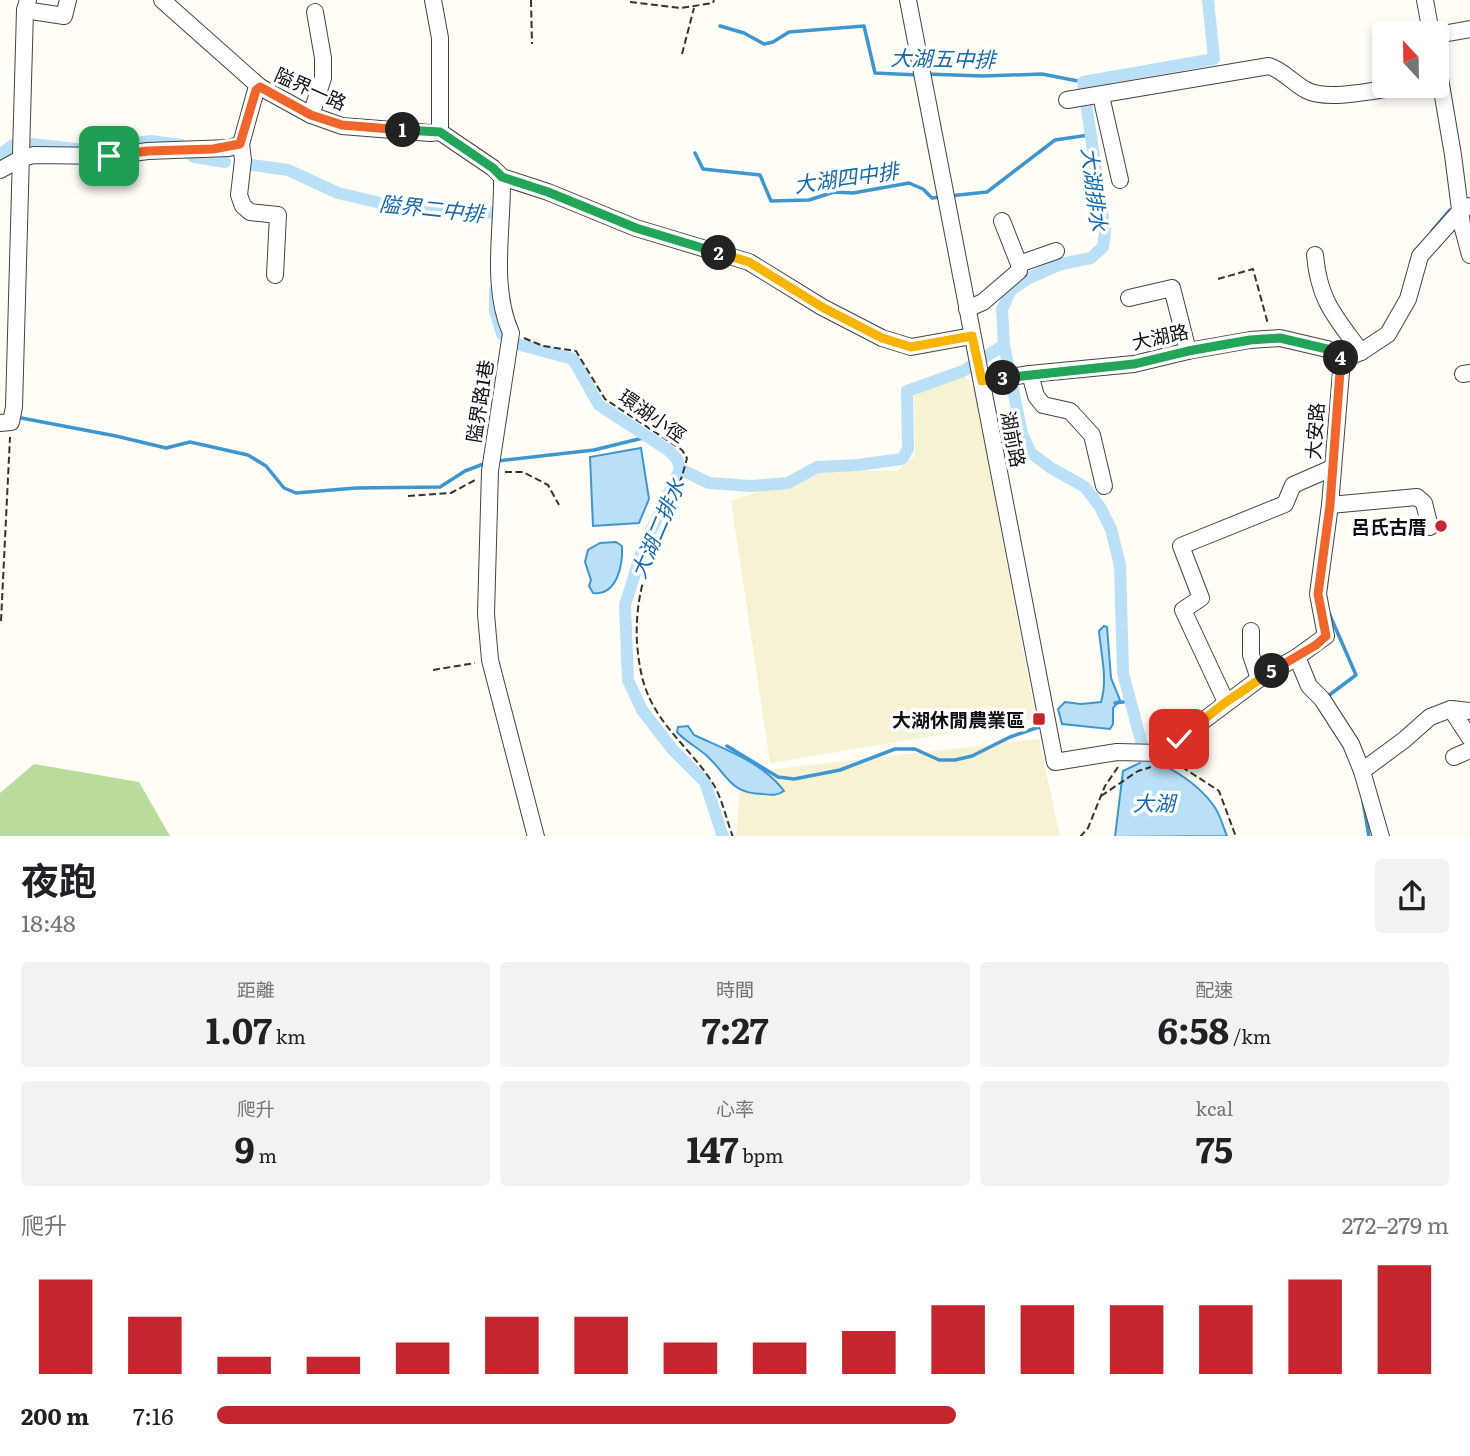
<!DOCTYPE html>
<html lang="zh-TW">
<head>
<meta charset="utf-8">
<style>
	:root { --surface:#fff; --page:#f2f2f2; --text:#202124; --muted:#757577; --accent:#c4262e }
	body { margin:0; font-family:Literata,"Noto Sans TC",serif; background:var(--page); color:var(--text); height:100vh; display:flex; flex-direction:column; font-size:26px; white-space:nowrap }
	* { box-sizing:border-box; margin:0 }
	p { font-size:23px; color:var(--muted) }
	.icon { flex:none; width:38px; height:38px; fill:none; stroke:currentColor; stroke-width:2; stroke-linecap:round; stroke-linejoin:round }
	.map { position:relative; height:836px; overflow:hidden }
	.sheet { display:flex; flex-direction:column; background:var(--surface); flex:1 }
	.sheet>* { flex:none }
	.needle { width:46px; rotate:338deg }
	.fabs { position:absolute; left:1372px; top:21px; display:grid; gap:14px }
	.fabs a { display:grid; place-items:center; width:77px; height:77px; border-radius:7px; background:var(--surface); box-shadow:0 4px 10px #0003; font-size:35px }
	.pin { position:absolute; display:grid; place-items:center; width:60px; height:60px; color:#fff; margin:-30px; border-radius:14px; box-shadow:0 4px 10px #0006 }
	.km { position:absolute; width:35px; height:35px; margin:-18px; border-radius:50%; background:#222; color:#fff; font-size:19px; line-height:35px; text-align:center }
	.round { display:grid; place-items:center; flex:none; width:74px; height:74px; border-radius:7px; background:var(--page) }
	.head { display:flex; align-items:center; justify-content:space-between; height:119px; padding:0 21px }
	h1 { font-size:38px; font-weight:700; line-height:52px }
	.figures { display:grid; grid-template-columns:repeat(3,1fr); gap:10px; height:119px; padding:7px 21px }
	.figures div { display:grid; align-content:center; border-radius:7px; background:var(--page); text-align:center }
	.figures b { font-size:35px; font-weight:700 }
	.figures small { font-size:19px; font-weight:400 }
	.figures p { font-size:19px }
	.chart { height:196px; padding:14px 21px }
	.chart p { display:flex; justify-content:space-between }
	.chart svg { width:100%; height:126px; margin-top:7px; stroke:var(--accent); stroke-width:6 }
	ul { padding:0 21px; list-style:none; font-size:23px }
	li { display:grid; grid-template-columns:112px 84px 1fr; align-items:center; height:52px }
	li i { height:18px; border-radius:9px; background:var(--accent) }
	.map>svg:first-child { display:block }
</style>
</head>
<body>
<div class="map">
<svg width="1470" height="837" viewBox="0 0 1470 837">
	<rect width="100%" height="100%" fill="#fffdf5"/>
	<g fill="#f6f3d4">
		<polygon points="965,376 974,388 1036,719 770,763 731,501 822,470 897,471 915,455 914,394"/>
		<polygon points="1039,739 1060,836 736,837 741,773"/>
	</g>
	<polygon fill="#b9dc9c" points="34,764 139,782 170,836 0,836 0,793"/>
	<g fill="#b9e0f7" stroke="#3f96cf" stroke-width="2">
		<polygon points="641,448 649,499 639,523 593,526 590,457"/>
		<path d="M616 542 622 546C623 565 617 596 593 593L589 586 591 580 585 562 588 550 600 543Z"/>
		<path d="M1104 626 1107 627 1111 678 1120 700 1113 708V724L1110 729 1062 724 1058 709 1065 702 1081 704 1101 702C1108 680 1101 654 1099 631Z"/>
		<path d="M688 726 694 735C724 749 764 763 784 791 777 796 771 795 763 794 730 794 728 775 707 756 697 747 686 742 677 732L678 727Z"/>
		<path d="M1146 760C1171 765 1199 785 1214 806 1220 814 1223 827 1227 836L1115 837 1123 771Z"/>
	</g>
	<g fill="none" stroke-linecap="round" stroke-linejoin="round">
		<g stroke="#3f96cf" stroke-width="3.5">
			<polyline points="720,26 744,33 764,44 773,42 789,32 864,26 875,73 918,75"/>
			<polyline points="926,74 983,76 1042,74 1083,82"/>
			<polyline points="695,153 703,169 760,175 771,201 809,200 834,192 853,193 909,183 923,189 932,198 941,197"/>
			<polyline points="949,196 987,192 1055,140 1089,135"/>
			<polyline points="1432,231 1450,210"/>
			<polyline points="16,417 116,436 166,448 190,442 248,455 266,466 284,488 296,493 356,488 440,487 465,471 486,463"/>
			<polyline points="497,461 594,450 647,437"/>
			<polyline points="1328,696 1356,675 1329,613"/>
			<polyline points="1115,703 1131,701"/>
			<polyline points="727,746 778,777 794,779 840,770 895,749 915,749 939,760 955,760 972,756 1010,737 1042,726"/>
			<polyline points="1363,801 1369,837"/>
		</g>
		<g stroke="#b9e0f7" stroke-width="12">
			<polyline points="32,144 84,150 151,141 181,145 194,157 225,162"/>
			<polyline points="0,155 13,145"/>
			<polyline points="252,165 288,170 338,193 389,205 497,213 497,223"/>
			<polyline points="495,290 495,311 502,334"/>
			<polyline points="513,343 573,359 599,405 668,450 677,459 680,469"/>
			<polyline points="680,469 643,548 625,605 628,680 642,710 673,750 705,782 723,837"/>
			<polyline points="680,469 709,483 751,486 788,483 817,467 858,465 902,459 908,449 907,391 963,371 1004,345"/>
			<polyline points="1146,760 1123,673 1120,565 1111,529 1100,507 1085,487 1051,468 1031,453 1022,434 1004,345 1002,310 1010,291 1027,279 1061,264 1091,258 1103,247 1105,232 1083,82 1214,59 1208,0"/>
		</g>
		<g stroke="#444" stroke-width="18">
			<g id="minor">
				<polyline points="162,0 260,87"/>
				<path d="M433 0 440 38V132L493 168 502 177C503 228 490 286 511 333L490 471 486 614 490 660 536 837"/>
				<polyline points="908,0 1055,762 1117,752 1160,753 1259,679 1297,657 1326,636 1318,594 1330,505 1342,360"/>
				<polyline points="1425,0 1431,33"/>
				<polyline points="25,10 64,16 68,0"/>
				<polyline points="1437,35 1470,29"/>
				<polyline points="1437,61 1453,155 1462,225 1470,255"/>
				<polyline points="1101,96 1120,180"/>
				<path d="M1067 100 1269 66C1284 71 1293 83 1306 90 1328 102 1379 89 1405 86"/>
				<polyline points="311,115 323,78 323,58 315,12"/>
				<polyline points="241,144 243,160 239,195 243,206 250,212 278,215 275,275"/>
				<polyline points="0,170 22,158 34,155 109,156 148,151 229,148 241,144 256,90 260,87 311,115 342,126 430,133 440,132"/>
				<polyline points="502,177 548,192 636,228 749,262 822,307 882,338 911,347 972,336"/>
				<path d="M1315 255C1319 301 1335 316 1361 352"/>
				<polyline points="1019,264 1056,251"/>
				<polyline points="1129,298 1172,288 1188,351"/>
				<polyline points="967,309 983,302 1019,271 1019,264 1002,221"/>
				<polyline points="1342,360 1361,352 1388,334 1408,299 1420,256 1462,209 1470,206"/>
				<polyline points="1030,374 1036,396 1043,405 1070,411 1092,435 1104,486"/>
				<polyline points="1463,374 1470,373"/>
				<polyline points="982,381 1030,374 1134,364 1188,351 1250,340 1280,338 1327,349 1342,360"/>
				<polyline points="0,423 11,422 14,407 25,10 28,0"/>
				<polyline points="1330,505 1417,497 1424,503 1430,527"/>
				<polyline points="1251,631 1251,655 1259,679"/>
				<polyline points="1297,657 1309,686 1322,699 1351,744 1362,771 1381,837"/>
				<polyline points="1226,702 1183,610 1201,598 1181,546 1285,504 1293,485 1332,468"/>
				<polyline points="1451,709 1470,738"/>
				<polyline points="1454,757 1470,750"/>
				<polyline points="1362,771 1404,740 1430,717 1451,709 1470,711"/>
			</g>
		</g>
		<g stroke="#333" stroke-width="2" stroke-dasharray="7 3.5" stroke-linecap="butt">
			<polyline points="531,0 532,44"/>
			<polyline points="630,2 681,8 713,3 714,0"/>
			<polyline points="682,54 694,8"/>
			<polyline points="1218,279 1253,269 1268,324"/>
			<path d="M524 338 543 346 576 351 605 399 682 450 687 458C670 527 633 567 637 643 639 666 642 685 653 705 668 733 694 754 712 782 722 797 726 819 733 837"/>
			<polyline points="505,472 523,472 548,485 559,505"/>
			<polyline points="408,496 451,493 477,479"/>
			<polyline points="1,621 10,437"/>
			<polyline points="433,670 475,663"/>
			<polyline points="1173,761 1219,791 1236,837"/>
			<polyline points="1101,796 1138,771 1151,767"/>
			<polyline points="1080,837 1088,828 1105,786 1118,767"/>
		</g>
		<use href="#minor" stroke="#fff" stroke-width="16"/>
	</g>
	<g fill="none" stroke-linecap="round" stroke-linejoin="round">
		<g stroke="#fff" stroke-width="14">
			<polyline id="split-1" points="109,156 148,151 213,149 240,144 256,90 260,87 311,115 342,125 403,130"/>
		</g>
		<g stroke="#fff" stroke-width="14">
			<polyline id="split-2" points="403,130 440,132 493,168 502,177 548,192 636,228 719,253"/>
		</g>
		<g stroke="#fff" stroke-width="14">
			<polyline id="split-3" points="719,253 749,262 822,307 882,338 911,347 972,336 982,381 1003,378"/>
		</g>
		<g stroke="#fff" stroke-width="14">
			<polyline id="split-4" points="1003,378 1134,364 1188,351 1250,340 1280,338 1327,349 1341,358"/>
		</g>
		<g stroke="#fff" stroke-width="14">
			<polyline id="split-5" points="1272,671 1316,645 1326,636 1318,594 1330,505 1341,358"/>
		</g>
		<g stroke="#fff" stroke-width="14">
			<polyline id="split-6" points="1179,739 1226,702 1272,671"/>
		</g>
		<use href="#split-1" stroke="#f0652b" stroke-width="9"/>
		<use href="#split-2" stroke="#22a559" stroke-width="9"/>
		<use href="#split-3" stroke="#f5b400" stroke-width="9"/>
		<use href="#split-4" stroke="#22a559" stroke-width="9"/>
		<use href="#split-5" stroke="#f0652b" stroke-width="9"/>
		<use href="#split-6" stroke="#f5b400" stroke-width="9"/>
	</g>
	<g fill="#c4262e" stroke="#fff" stroke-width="2.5">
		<circle cx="1441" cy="526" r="7"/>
		<rect x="1032" y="712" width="14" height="14" rx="3.5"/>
	</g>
	<g text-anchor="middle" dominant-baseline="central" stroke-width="7" stroke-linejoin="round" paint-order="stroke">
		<g font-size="19" fill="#111" stroke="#fff">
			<text transform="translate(311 88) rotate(24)">隘界一路</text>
			<text transform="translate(1160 336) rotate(-12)">大湖路</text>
			<text transform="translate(479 401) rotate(-81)">隘界路1巷</text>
			<text transform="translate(653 415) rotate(35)">環湖小徑</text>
			<text transform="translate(1314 431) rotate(-86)">大安路</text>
			<text transform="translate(1014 439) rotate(79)">湖前路</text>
		</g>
		<g font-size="19" font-weight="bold" fill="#111" stroke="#fff" text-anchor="end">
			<text x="1427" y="526">呂氏古厝</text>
			<text x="1025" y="719">大湖休閒農業區</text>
		</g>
		<g font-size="21" font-style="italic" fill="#1768a6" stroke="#fff">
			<text transform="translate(943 57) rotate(1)">大湖五中排</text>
			<text transform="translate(846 176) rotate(-8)">大湖四中排</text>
			<text transform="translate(1096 189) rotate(83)">大湖排水</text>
			<text transform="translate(432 207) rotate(6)">隘界二中排</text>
			<text transform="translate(656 528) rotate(-67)">大湖二排水</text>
			<text x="1154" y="801">大湖</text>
		</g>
	</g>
</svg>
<div class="fabs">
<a><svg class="needle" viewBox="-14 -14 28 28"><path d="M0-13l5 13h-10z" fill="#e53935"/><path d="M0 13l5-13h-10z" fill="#757577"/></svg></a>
</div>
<div class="pin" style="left:109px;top:156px;background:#1e9e55"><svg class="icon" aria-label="arrive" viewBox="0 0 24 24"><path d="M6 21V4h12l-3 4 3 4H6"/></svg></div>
<div class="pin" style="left:1179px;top:739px;background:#d93025"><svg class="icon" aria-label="check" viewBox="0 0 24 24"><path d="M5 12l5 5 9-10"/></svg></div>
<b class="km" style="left:403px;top:130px">1</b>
<b class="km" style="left:719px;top:253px">2</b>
<b class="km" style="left:1003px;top:378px">3</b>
<b class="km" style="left:1341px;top:358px">4</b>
<b class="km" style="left:1272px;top:671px">5</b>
</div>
<section class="sheet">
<div class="head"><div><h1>夜跑</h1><p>18:48</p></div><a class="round"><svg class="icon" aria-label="share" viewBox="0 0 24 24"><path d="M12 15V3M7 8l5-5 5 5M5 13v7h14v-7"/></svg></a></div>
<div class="figures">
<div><p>距離</p><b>1.07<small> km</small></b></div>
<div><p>時間</p><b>7:27</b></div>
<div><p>配速</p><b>6:58<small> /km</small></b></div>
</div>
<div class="figures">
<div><p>爬升</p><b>9<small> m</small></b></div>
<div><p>心率</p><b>147<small> bpm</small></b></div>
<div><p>kcal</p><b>75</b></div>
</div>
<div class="chart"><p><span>爬升</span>272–279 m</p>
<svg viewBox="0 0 160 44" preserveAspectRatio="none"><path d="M5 44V11M15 44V24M25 44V38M35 44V38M45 44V33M55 44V24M65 44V24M75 44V33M85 44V33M95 44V29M105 44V20M115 44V20M125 44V20M135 44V20M145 44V11M155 44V6"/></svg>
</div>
<ul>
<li><b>200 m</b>7:16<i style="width:60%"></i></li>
</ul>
</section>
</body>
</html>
